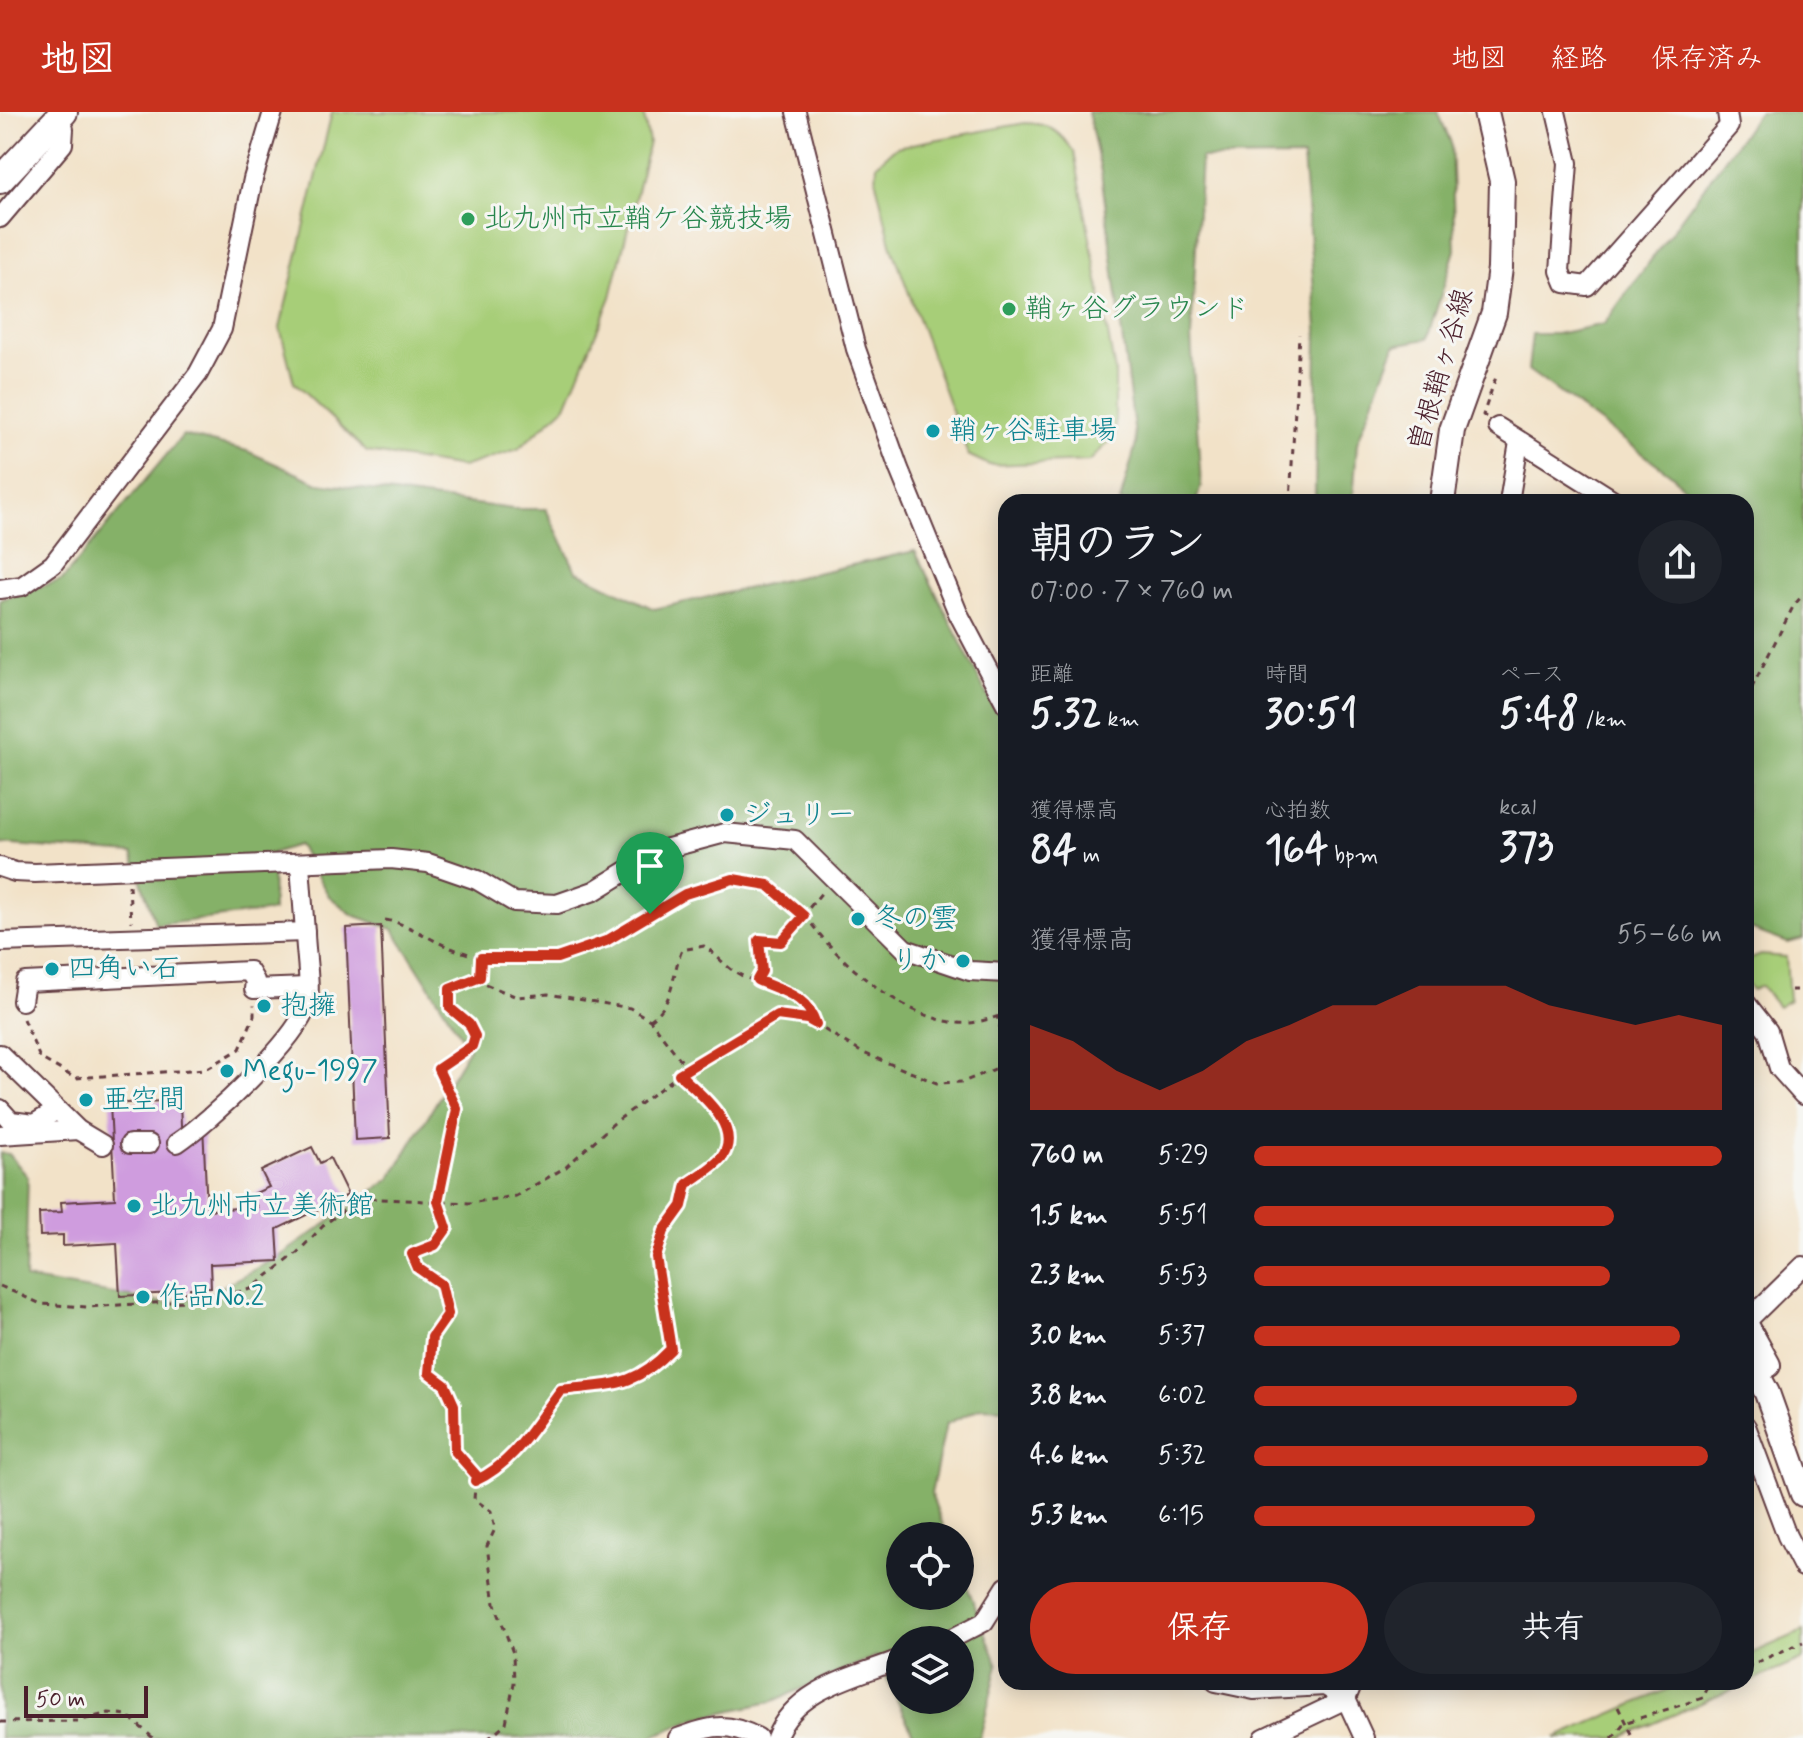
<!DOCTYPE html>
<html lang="ja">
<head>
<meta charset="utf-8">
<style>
	:root { --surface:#171b24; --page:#20242c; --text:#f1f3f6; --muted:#9ea1a6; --accent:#c8321e }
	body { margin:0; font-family:Mynerve,"Klee One",sans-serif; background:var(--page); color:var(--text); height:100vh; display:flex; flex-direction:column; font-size:30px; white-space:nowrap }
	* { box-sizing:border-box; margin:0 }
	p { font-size:26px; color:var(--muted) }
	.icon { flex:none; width:44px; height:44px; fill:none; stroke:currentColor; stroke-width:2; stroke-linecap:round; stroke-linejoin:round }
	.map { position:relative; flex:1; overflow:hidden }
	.details { position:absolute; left:998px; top:382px; width:756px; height:1196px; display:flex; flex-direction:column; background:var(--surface); border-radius:24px; box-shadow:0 4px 20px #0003 }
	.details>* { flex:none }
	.controls { position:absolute; left:886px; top:1410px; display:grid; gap:16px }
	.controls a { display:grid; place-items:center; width:88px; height:88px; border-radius:50%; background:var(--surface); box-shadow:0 4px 20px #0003; font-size:40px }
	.scale { position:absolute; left:24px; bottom:20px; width:124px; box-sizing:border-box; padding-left:8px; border:4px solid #4a1f2b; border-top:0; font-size:22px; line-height:28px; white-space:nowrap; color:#4a1f2b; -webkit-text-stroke:6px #f6f6f2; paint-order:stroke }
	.pin { position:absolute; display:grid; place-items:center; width:68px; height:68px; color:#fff; margin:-82px -34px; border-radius:50% 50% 50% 0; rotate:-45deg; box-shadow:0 0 8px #0007 }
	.pin .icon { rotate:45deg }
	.round { display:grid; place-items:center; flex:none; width:84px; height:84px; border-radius:42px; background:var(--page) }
	.summary { display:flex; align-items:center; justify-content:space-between; height:136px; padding:0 32px }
	h1 { font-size:44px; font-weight:800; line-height:60px }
	.stats { display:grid; grid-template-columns:repeat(3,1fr); gap:12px; height:136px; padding:8px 32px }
	.stats div { display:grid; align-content:center }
	.stats b { font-size:40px; font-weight:800 }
	.stats small { font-size:22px; font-weight:400 }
	.stats p { font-size:22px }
	.chart { height:224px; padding:16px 32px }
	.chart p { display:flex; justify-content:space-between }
	.chart svg { width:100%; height:144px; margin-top:8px; fill:var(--accent); opacity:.7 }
	.cta { display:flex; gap:16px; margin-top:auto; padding:16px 32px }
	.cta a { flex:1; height:92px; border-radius:48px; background:var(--accent); color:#fff; font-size:32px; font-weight:800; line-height:92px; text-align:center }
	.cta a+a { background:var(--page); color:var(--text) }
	ul { padding:0 32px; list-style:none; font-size:26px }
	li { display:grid; grid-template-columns:128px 96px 1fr; align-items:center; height:60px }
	li i { height:20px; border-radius:10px; background:var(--accent) }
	header { display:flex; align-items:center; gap:48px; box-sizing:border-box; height:112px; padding:0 40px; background:var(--accent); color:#fff }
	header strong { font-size:38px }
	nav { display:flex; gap:44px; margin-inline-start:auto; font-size:28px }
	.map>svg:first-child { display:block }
</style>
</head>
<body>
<header>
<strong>地図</strong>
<nav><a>地図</a><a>経路</a><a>保存済み</a></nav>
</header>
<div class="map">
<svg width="1803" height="1626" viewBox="0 0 1803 1626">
	<rect width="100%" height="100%" fill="#f6f6f2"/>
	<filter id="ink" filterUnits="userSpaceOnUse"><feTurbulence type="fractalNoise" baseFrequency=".0125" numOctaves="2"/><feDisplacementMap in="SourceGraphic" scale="16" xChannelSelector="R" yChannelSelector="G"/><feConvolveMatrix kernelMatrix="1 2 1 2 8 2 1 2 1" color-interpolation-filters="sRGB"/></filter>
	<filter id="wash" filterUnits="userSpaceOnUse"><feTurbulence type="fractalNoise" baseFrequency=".006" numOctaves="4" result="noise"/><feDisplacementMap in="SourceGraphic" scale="32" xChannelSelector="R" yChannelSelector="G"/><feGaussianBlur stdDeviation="1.8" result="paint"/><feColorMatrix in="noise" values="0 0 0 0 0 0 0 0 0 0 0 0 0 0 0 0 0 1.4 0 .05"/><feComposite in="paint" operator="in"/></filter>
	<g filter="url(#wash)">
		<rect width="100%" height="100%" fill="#f2e2c8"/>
		<g fill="#a7ce78" stroke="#787652" stroke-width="2">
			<polygon points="332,0 643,0 649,30 611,185 566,294 518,337 462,355 367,340 294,271 280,216"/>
			<path d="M1025 11C1050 11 1060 20 1074 40L1115 260V323L1090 349 989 353 968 343 892 135 876 70 877 52 896 35Z"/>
			<polygon points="1761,843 1786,845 1789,888 1778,895 1761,874 1752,878 1746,869 1746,849"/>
			<polygon points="1803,1519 1803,1547 1620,1626 1555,1626 1685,1570 1746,1570 1746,1544"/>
		</g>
		<g fill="#85b168" stroke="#68684a" stroke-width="2" fill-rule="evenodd">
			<polygon points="1088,0 1438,0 1451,31 1455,138 1427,227 1395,233 1357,331 1353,390 1315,390 1317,216 1303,45 1201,46 1191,226 1201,373 1196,390 1120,390 1136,332 1101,60"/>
			<polygon points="1759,0 1803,0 1803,827 1788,831 1750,817 1746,809 1746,390 1697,390 1672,363 1528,258 1532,222 1556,222 1604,212"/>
			<path d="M183 323 247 339 318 371 513 397H546L576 459 654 497 915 439 993 595 1006 597V1297L981 1296 946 1312 931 1382 947 1424H900V1484H960V1456L998 1553 980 1626H915L876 1544 771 1590 696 1606 649 1626H0V1041L9 1042 28 1065 25 1167 167 1191 207 1183 283 1142 390 1067 469 936 393 817 353 803 329 784 299 733 272 741 273 799 156 813 132 742 0 732V488L62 468ZM900 1528H960V1588H900Z"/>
		</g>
		<g id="blocks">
			<g fill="#cf9cde">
				<polygon points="381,814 390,1026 355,1028 346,816"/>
				<polygon points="180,988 181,1014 203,1013 207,1098 257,1095 251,1083 269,1075 261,1059 312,1035 320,1051 330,1046 348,1083 277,1117 279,1149 210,1152 211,1175 190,1176 190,1180 120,1184 117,1131 63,1134 63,1123 40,1124 39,1101 62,1100 61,1090 115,1087 110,992"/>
			</g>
		</g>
	</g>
	<g filter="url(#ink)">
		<use href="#blocks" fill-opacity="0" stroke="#633c43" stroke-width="2"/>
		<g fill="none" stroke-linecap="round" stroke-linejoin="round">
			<g stroke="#633c43" stroke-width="22">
				<g id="minor">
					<polyline points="796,0 856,237 899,357 958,501 1006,592"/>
					<polyline points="1556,0 1568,51 1560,159 1565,171 1587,174 1729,14 1727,0"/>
					<polyline points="0,106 63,32 64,17 56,8"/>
					<polyline points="1498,315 1617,390"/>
					<polyline points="1509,390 1519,330"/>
					<polyline points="0,477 22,474 53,452 198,262 222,217 253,67 273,0"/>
					<polyline points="0,755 15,760 35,761 391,747 428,751 477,768 514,790 557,792 594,779 661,738 725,721 795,728 905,837 970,859 1006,861"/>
					<polyline points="0,830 305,820 300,753"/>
					<polyline points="22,889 25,870 249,859 255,869 254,877 307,875"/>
					<polyline points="1746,891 1768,919 1779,956 1803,983"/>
					<polyline points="0,942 78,1018 103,1033"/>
					<polyline points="0,997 11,1009 34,1012 57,998"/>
					<polyline points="0,1023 78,1018"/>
					<path d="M177 1031C209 1010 297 928 307 893 312 877 305 838 305 820"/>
					<polyline points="130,1032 149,1032"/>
					<polyline points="1746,1210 1803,1154"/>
					<polyline points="1746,1314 1787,1424 1803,1455"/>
					<polyline points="949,1528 984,1510 1006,1475"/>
					<polyline points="1216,1570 1254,1578 1325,1574 1346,1587 1364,1626"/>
					<path d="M678 1626C709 1614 727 1609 758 1626"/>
					<path d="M776 1626C795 1576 855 1565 900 1547"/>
					<polyline points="1264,1626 1346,1587 1353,1570"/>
				</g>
			</g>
			<g stroke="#633c43" stroke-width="28">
				<g id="major">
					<polyline points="1442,390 1452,318 1494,201 1500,156 1502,69 1486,0"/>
					<polyline points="1746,1213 1768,1253"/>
					<polyline points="1746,1241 1767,1281 1803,1382"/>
				</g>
			</g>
			<g stroke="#633c43" stroke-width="30">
				<polyline id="highway" points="0,68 64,0"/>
			</g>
			<g stroke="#633c43" stroke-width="3" stroke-dasharray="6 6" stroke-linecap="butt">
				<polyline points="1486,305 1483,303 1496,265"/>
				<polyline points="1290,390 1299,222"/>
				<polyline points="1746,587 1794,493 1803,483"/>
				<polyline points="129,773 131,810"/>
				<path d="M385 808C411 812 427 827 451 836 481 848 526 854 559 846 628 829 689 751 765 773 788 779 807 807 822 825 854 862 908 906 958 911 973 913 992 906 1006 902"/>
				<polyline points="481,846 480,865 450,877 450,896 469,912 475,924 472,934 438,957 457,997 438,1089 447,1116 435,1133 412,1142 418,1156 441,1172 448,1202 432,1225 429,1261 445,1273 454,1293 455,1339 476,1363 474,1387 491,1399 495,1417 487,1434 495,1492 513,1541 514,1571 506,1611 489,1626"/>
				<polyline points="1746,859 1752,856"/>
				<polyline points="475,868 517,885 548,882 630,896 650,908 687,956"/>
				<polyline points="757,868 762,859 759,828 781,830 823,779"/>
				<polyline points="1791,878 1803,878"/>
				<polyline points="23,907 40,946 75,966 206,957 240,937 254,904 254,893"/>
				<path d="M650 908C675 892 671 863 682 838L704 834C716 842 726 856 739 862 770 879 803 872 816 912"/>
				<polyline points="0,1174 41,1192 87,1195 202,1188 251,1177 297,1141 326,1111 362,1086 469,1091 516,1084 566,1055 614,1011 684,959 777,903 807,907 861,940 937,971 963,970 1000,955 1005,933 997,904"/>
				<path d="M475 1369C516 1350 535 1312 561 1278 612 1272 634 1276 671 1237L656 1145 664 1119 682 1094 687 1072C698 1064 714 1055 722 1045 744 1015 698 980 679 962"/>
				<polyline points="1746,1555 1803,1530"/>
				<polyline points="1618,1595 1633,1626"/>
				<polyline points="0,1610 78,1609 109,1601 127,1603 153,1626"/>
				<polyline points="1612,1626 1624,1611 1703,1586 1710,1570"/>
			</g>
			<use href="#minor" stroke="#fff" stroke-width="18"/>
			<use href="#major" stroke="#fff" stroke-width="24"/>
			<use href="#highway" stroke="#fff" stroke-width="26"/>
		</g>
	</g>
	<g fill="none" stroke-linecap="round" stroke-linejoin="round" filter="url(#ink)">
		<g stroke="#fff" stroke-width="16">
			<path id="route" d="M733 767 768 773 804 804 781 830 759 828 762 859 757 868C783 880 806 882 816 912L807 907 777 903 679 962C698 980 744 1015 722 1045 714 1055 698 1064 687 1072L682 1094 664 1119 656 1145 671 1237C634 1276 612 1272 561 1278 535 1312 516 1350 475 1369L476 1363 455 1339 454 1293 445 1273 429 1261 432 1225 448 1202 441 1172 418 1156 412 1142 435 1133 447 1116 438 1089 457 997 438 957 472 934 475 924 469 912 450 896V877L480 865 481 846H557L606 829 685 782Z"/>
		</g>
		<use href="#route" stroke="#c8321e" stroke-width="10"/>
	</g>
	<g fill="#2e9e5b" stroke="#f6f6f2" stroke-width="3">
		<circle cx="468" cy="107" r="8"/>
		<circle cx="1009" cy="197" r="8"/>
	</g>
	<g fill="#0f9aa8" stroke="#f6f6f2" stroke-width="3">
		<circle cx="933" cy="319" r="8"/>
		<circle cx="727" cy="703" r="8"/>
		<circle cx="858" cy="807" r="8"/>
		<circle cx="963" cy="849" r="8"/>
		<circle cx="52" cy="857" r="8"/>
		<circle cx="264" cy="894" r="8"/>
		<circle cx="227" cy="959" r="8"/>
		<circle cx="86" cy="988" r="8"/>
		<circle cx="134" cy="1094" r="8"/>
		<circle cx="143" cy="1185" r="8"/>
	</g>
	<g text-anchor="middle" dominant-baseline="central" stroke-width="6" stroke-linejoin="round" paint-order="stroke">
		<g font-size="28" fill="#27864d" stroke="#f6f6f2" text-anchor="start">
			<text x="484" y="107">北九州市立鞘ケ谷競技場</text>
			<text x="1025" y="197">鞘ヶ谷グラウンド</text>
		</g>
		<g font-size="28" fill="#4a1f2b" stroke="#f6f6f2">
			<text transform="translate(1442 258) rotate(-74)">曽根鞘ヶ谷線</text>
		</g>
		<g font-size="28" fill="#0d838f" stroke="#f6f6f2" text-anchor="start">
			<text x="949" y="319">鞘ヶ谷駐車場</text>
			<text x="743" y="703">ジュリー</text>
			<text x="874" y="807">冬の雲</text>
			<text x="947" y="849" text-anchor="end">りか</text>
			<text x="68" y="857">四角い石</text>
			<text x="280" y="894">抱擁</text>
			<text x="243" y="959">Megu-1997</text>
			<text x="102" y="988">亜空間</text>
			<text x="150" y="1094">北九州市立美術館</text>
			<text x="159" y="1185">作品No.2</text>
		</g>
	</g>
</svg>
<div class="controls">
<a><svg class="icon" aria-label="locate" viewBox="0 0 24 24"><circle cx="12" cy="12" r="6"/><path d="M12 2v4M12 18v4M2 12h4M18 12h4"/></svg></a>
<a><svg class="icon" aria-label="layers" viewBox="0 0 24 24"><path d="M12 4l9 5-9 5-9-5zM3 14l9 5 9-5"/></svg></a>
</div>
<div class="scale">50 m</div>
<div class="pin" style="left:650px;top:802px;background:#1e9e55"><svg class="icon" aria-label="arrive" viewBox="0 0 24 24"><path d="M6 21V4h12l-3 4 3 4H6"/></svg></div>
<section class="details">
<div class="summary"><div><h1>朝のラン</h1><p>07:00 · 7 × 760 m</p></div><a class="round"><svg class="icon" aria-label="share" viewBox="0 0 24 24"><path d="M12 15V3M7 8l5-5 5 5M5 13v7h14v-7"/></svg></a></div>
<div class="stats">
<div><p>距離</p><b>5.32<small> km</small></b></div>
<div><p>時間</p><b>30:51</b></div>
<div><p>ペース</p><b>5:48<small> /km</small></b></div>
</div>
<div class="stats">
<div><p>獲得標高</p><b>84<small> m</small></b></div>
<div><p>心拍数</p><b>164<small> bpm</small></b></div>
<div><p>kcal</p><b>373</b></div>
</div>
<div class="chart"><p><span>獲得標高</span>55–66 m</p>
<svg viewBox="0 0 160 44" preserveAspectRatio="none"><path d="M0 44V18L10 23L20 32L30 38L40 32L50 23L60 18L70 12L80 12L90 6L100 6L110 6L120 12L130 15L140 18L150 15L160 18V44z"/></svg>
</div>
<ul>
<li><b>760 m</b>5:29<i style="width:100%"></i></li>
<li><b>1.5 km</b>5:51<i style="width:77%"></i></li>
<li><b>2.3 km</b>5:53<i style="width:76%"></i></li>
<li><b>3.0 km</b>5:37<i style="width:91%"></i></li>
<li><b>3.8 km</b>6:02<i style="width:69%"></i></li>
<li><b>4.6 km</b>5:32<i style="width:97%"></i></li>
<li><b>5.3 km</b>6:15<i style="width:60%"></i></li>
</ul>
<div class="cta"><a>保存</a><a>共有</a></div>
</section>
</div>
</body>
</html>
